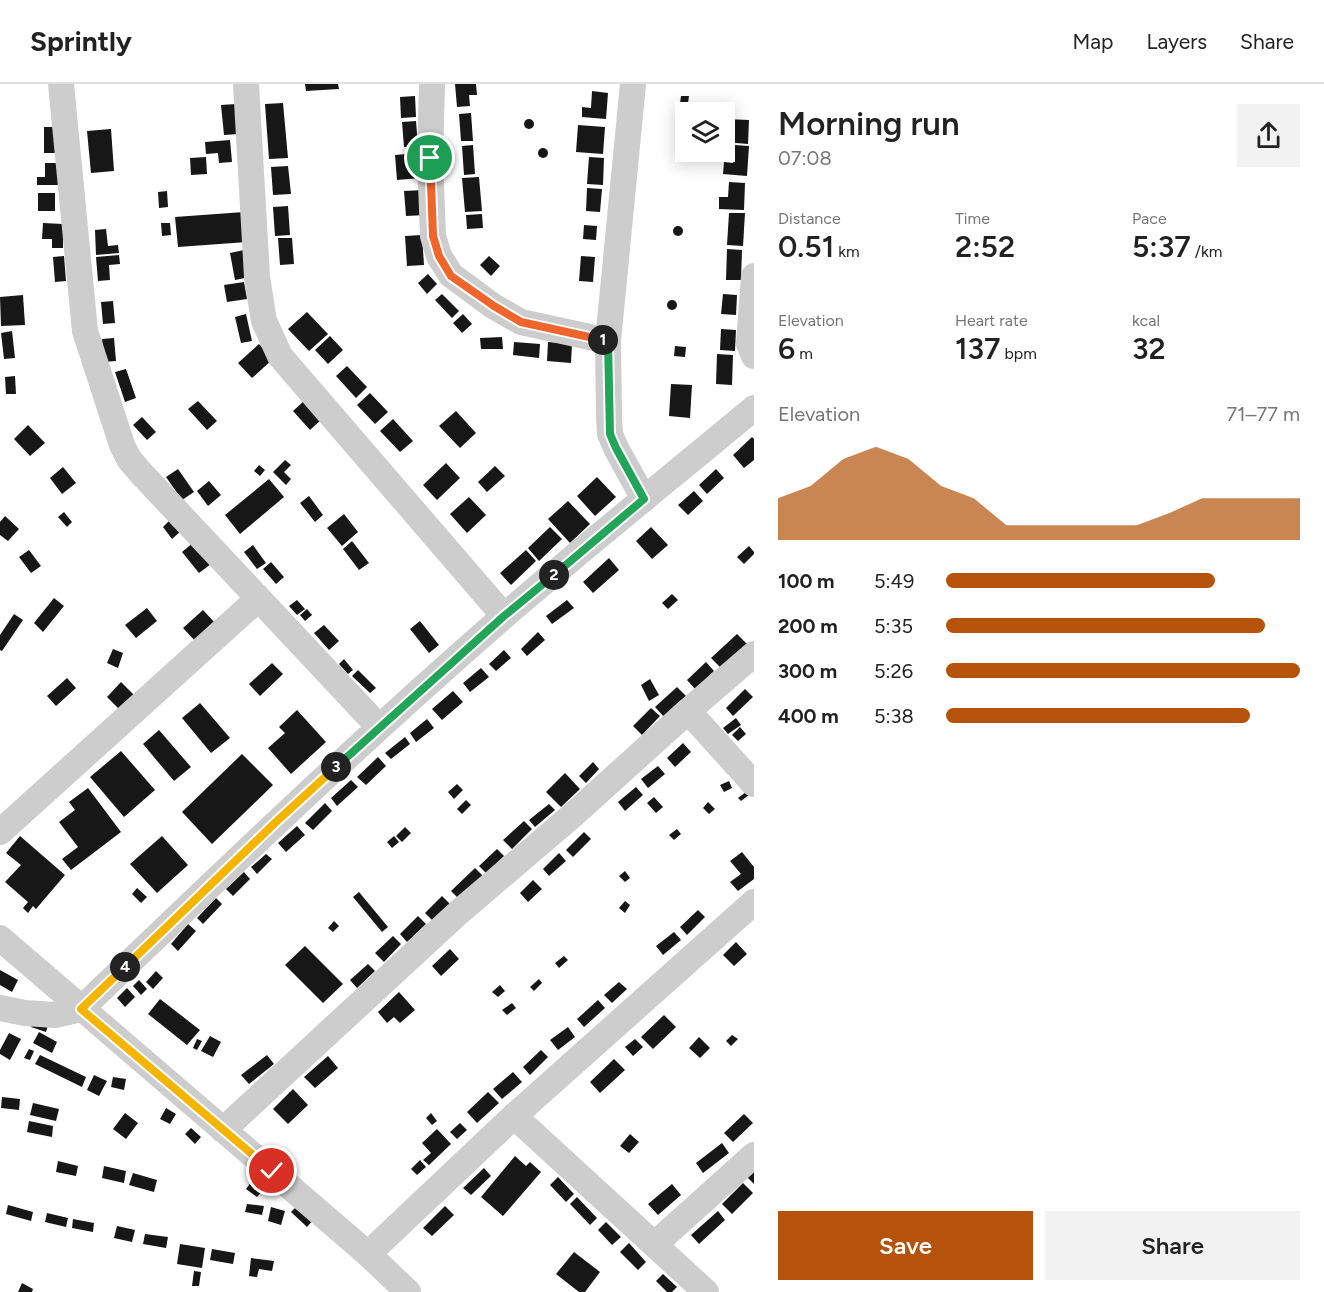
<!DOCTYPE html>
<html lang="en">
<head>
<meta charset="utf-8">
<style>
	:root { --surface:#fff; --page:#f2f2f2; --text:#222; --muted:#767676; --line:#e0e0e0; --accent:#b45309 }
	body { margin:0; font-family:Figtree,sans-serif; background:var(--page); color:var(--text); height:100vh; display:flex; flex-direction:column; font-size:22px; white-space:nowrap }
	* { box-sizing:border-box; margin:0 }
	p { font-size:20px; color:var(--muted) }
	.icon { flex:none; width:33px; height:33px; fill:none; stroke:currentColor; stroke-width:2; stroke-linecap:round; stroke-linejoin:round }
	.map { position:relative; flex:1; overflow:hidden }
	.drawer { display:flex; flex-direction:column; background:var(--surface); width:570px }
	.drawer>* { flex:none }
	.buttons { position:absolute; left:675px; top:18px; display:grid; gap:12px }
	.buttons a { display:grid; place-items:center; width:60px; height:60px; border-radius:0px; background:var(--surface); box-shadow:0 3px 15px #0003; font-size:30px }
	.pin { position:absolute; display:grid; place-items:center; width:51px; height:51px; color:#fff; margin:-26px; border:3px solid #fff; border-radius:50%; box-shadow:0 2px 6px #0007 }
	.km { position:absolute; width:30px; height:30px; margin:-15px; border-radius:50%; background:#222; color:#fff; font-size:16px; line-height:30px; text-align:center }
	.round { display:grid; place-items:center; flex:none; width:63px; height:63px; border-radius:0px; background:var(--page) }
	.summary { display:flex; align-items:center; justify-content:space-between; height:102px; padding:0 24px }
	h1 { font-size:33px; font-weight:600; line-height:45px }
	.stats { display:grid; grid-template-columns:repeat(3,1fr); gap:9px; height:102px; padding:6px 24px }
	.stats div { display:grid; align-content:center }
	.stats b { font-size:30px; font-weight:600 }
	.stats small { font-size:16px; font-weight:400 }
	.stats p { font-size:16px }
	.chart { height:168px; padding:12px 24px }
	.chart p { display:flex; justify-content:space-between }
	.chart svg { width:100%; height:108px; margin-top:6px; fill:var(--accent); opacity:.7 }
	.primary-button { display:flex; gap:12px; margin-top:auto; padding:12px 24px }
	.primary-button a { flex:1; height:69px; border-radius:0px; background:var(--accent); color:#fff; font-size:24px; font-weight:600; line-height:69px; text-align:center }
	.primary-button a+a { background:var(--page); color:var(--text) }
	ul { padding:0 24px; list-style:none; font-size:20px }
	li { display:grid; grid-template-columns:96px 72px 1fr; align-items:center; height:45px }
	li i { height:15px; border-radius:8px; background:var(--accent) }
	header { display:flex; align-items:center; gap:36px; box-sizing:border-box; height:84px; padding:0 30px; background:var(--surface); border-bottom:2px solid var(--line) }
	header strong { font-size:28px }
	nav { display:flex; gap:33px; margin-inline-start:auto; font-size:21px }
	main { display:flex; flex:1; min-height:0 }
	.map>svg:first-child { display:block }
</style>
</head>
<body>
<header>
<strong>Sprintly</strong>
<nav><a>Map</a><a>Layers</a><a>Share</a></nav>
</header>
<main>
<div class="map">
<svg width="754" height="1208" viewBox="0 0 754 1208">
	<rect width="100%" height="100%" fill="#fff"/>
	<g fill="#171717">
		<polygon points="305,0 338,0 339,5 306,7"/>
		<polygon points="455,0 476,0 477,11 469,11 470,22 457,23"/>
		<polygon points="592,7 608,9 606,35 582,33 582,23 591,24"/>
		<polygon points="415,12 416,33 401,34 400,13"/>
		<polygon points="681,12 689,12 688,19 680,19"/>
		<polygon points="283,19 288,74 269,75 265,20"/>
		<polygon points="236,20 239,50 224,51 221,21"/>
		<polygon points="471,29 473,57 461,57 459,30"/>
		<polygon points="726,35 749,36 748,60 725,58"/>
		<circle cx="529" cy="40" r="5"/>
		<polygon points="416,37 418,62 404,63 402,38"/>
		<polygon points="578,41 605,43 603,70 576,68"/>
		<rect x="678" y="41" width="8" height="9"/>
		<polygon points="44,43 61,43 60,69 44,69"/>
		<polygon points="111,45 114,87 91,89 87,47"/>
		<polygon points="230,56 232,78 219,79 218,69 206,70 205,58"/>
		<polygon points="473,61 475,90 464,91 462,62"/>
		<polygon points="734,61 749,62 747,92 723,90 724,78 733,79"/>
		<circle cx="543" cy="69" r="5"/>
		<polygon points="419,69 421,94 397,96 395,71"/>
		<polygon points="206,73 207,90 191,91 190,74"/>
		<polygon points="589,73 604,74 603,101 587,100"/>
		<polygon points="45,79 61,79 60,101 37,101 37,93 45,93"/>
		<polygon points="288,82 291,110 273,111 271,83"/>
		<polygon points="479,93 482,127 465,128 462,94"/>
		<polygon points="729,98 745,99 744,126 719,125 719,113 728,113"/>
		<polygon points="587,104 602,105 600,128 586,127"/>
		<polygon points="424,106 426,131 406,132 404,107"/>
		<polygon points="167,107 168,123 159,124 158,108"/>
		<rect x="38" y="109" width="17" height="18"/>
		<polygon points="288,122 290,151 275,152 273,123"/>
		<polygon points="244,128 247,158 178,163 175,133"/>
		<polygon points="729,129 745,129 743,162 727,161"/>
		<polygon points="482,130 483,144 467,145 466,131"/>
		<polygon points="43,139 63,140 63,164 52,164 52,155 42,155"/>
		<polygon points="161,139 170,139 171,151 162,152"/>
		<polygon points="584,141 597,142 596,156 583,155"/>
		<circle cx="678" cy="147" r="5"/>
		<polygon points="106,145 108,162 118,161 119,169 96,171 95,146"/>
		<polygon points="422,151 424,181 407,182 405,152"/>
		<polygon points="278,154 292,154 294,180 280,181"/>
		<polygon points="727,165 742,166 741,196 726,196"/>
		<polygon points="244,166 250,193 235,196 230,169"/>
		<polygon points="119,171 120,180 109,181 110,196 98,197 96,173"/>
		<polygon points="64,172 66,197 55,198 53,173"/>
		<polygon points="489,172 500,182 491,192 480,181"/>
		<polygon points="581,172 595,173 593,198 579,197"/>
		<polygon points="428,190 437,200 427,210 418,199"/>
		<polygon points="244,198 247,215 227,218 224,201"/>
		<polygon points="442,210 459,227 452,234 435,216"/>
		<polygon points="723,210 737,211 736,231 721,230"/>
		<polygon points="23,211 25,241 1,242 0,213"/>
		<circle cx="672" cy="221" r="5"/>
		<polygon points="113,217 115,239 103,240 101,218"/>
		<polygon points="307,228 328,250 309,267 288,245"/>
		<polygon points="246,230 252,257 241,259 235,233"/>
		<polygon points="463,230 472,240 462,249 453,239"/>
		<polygon points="721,245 736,246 735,267 720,266"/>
		<polygon points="12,247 15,274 4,275 1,249"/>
		<polygon points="330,252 343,266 328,280 315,266"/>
		<polygon points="502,253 503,265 481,265 480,254"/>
		<polygon points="114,254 116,277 104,278 102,255"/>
		<polygon points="514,258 540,260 539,274 513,271"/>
		<polygon points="548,258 572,260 571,279 547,277"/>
		<polygon points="259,260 273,275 252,294 238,279"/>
		<polygon points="675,262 686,263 685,273 674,272"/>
		<polygon points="717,270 733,271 732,301 716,300"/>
		<polygon points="347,282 367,303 356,314 336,292"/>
		<polygon points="126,285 136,314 125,318 115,288"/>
		<polygon points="15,292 16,310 6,310 5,293"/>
		<polygon points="671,300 692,301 690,334 669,332"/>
		<polygon points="370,309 388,328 375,340 357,321"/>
		<polygon points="305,316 323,334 310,346 293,327"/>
		<polygon points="198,317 217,337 207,346 188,325"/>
		<polygon points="456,327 476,349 460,364 439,342"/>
		<polygon points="142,333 156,348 147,356 133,341"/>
		<polygon points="393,335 413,357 400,368 380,347"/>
		<polygon points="28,341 45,359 30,372 14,355"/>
		<polygon points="752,353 754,355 754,376 744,384 733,371"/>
		<polygon points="285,376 291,381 284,388 291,395 286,401 273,388"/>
		<polygon points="446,379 460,394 437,416 423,401"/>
		<polygon points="259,381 265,386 260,392 254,387"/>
		<polygon points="495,382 505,392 487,408 478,398"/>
		<polygon points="63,383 76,399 62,410 50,394"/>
		<polygon points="178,385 194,408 182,416 166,393"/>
		<polygon points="716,385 724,394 707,410 699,401"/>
		<polygon points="597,393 616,413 595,432 577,412"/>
		<polygon points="269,395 284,413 240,450 225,431"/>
		<polygon points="209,397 221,411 208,422 197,407"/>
		<polygon points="694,407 703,417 688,431 678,421"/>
		<polygon points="309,412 323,431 315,438 300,419"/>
		<polygon points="469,413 486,431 467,449 450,430"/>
		<polygon points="568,417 590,440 570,459 548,435"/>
		<polygon points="64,428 72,438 67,443 58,433"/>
		<polygon points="344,430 358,448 342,462 327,444"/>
		<polygon points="5,432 19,445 8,457 0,451 0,438"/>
		<polygon points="171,435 181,447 172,455 163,443"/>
		<polygon points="550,443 562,455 539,477 528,464"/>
		<polygon points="651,443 668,461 652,475 636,457"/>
		<polygon points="352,457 369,479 359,486 343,465"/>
		<polygon points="194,458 211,480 199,489 182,468"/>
		<polygon points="253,461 266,479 257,485 244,468"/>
		<polygon points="749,462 754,468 754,470 744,480 737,473"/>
		<polygon points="29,466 41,482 31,489 19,473"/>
		<polygon points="526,466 536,477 511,501 500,489"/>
		<polygon points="609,474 619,486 593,509 583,498"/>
		<polygon points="271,478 284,493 276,500 263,485"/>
		<polygon points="672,510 678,516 668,525 662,519"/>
		<polygon points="54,514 64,522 43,548 34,539"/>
		<polygon points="297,516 305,525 297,531 289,522"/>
		<polygon points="567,516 574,524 552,540 546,532"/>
		<polygon points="147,524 157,537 136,554 125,541"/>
		<polygon points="307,525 312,531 305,537 300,531"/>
		<polygon points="203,526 216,540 196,558 183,544"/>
		<polygon points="14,530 23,536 2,567 0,566 0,551"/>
		<polygon points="420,537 439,561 429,569 410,545"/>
		<polygon points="324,541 339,557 329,566 314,549"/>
		<polygon points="538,548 545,556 527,572 521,565"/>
		<polygon points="737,550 749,562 723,586 711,574"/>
		<polygon points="113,565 123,569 118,584 107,579"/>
		<polygon points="504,566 511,574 496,587 489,580"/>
		<polygon points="344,575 353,586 348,590 339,580"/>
		<polygon points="706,578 714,587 695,605 687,596"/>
		<polygon points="272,579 283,590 260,612 249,600"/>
		<polygon points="481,584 489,593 470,608 463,599"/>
		<polygon points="358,586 376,604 370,609 352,592"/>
		<polygon points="67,594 76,604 56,622 47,612"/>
		<polygon points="650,595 659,611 649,617 641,601"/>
		<polygon points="121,598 135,612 120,626 107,613"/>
		<polygon points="677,603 686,612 664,633 655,623"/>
		<polygon points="745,605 753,613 733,632 726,624"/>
		<polygon points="453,607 463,618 442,636 432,625"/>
		<polygon points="200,619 230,654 211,669 182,634"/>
		<polygon points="651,624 660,632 642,651 633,642"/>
		<polygon points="297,626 326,658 291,690 268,664 285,649 279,643"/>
		<polygon points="736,634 741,641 728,650 723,644"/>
		<polygon points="427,635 434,644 416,658 410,649"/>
		<polygon points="740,643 746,650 738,657 732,651"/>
		<polygon points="159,646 191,683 174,697 143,660"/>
		<polygon points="405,653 410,660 391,675 385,669"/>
		<polygon points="683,659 691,668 675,683 667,674"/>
		<polygon points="121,667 155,706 124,733 90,693"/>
		<polygon points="242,670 273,701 212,760 182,728"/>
		<polygon points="378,673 386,682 366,701 357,693"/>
		<polygon points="593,678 599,685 586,699 579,692"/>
		<polygon points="658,682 665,690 648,704 641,695"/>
		<polygon points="565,689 580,705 561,723 546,708"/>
		<polygon points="351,696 358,703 337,722 331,714"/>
		<polygon points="729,697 732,704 724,708 720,701"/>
		<polygon points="457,700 463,706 454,715 448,708"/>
		<polygon points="636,703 643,711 625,727 618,718"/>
		<polygon points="88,704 121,748 71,786 62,775 78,763 59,738 75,726 69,718"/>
		<polygon points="746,708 749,711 741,717 738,714"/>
		<polygon points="654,713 663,723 656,729 647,719"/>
		<polygon points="466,716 471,721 462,730 457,725"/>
		<polygon points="708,718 715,725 709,730 703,724"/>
		<polygon points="325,719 332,727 313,746 305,739"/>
		<polygon points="549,720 555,726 535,743 529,736"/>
		<polygon points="524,737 532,745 512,765 503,756"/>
		<polygon points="297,742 305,751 286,768 278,759"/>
		<polygon points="405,743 411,749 402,758 396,752"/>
		<polygon points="677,745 681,750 674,756 669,751"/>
		<polygon points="584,748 591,755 573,773 566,766"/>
		<polygon points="20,752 65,791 36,825 33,822 28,829 23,824 28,818 5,798 21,781 6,769"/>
		<polygon points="162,752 188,781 157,809 130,780"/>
		<polygon points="394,752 399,758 392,764 387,758"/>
		<polygon points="497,765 504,772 486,789 479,782"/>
		<polygon points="742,768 754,783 754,795 738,807 730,798 741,790 730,777"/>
		<polygon points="559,769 566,777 549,792 543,785"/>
		<polygon points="266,770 272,775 257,790 251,783"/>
		<polygon points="475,784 483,792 459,815 451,807"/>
		<polygon points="625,787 630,794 625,798 619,792"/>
		<polygon points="244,788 250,795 233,812 226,805"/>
		<polygon points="533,796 542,805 528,818 520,809"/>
		<polygon points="137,804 147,813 141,819 132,810"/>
		<polygon points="359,808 388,843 382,848 353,813"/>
		<polygon points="442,812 451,821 434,838 425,829"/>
		<polygon points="216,814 222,820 203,840 197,834"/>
		<polygon points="625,817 630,821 625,829 619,824"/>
		<polygon points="698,826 705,833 687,851 680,843"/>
		<polygon points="418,832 426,840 407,858 400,850"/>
		<polygon points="334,837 339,842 333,848 328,844"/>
		<polygon points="188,840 196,847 178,867 171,860"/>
		<polygon points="674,848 681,856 663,871 656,862"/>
		<polygon points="393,852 401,860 384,878 375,869"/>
		<polygon points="736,858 747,870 734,882 723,871"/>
		<polygon points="305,862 343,900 323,919 285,881"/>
		<polygon points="450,865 459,875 441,892 432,882"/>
		<polygon points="564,872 568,876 559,884 555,879"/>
		<polygon points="368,880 375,887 357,904 350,896"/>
		<polygon points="0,886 18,896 12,908 0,901"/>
		<polygon points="156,887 163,894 153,905 146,898"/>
		<polygon points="539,895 542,899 534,907 530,903"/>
		<polygon points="139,896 147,905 141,911 133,902"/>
		<polygon points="619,898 627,905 612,919 604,911"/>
		<polygon points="500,901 505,907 498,913 492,908"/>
		<polygon points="127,904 135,913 125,923 117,914"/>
		<polygon points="399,908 415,926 400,939 394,933 387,939 378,928"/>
		<polygon points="160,915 200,946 187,961 148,930"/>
		<polygon points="598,916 605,924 584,943 577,935"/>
		<polygon points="512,919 516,924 507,931 502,926"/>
		<polygon points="664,931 676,943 653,965 641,953"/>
		<polygon points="35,933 49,938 46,948 31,943"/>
		<polygon points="568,943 575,953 558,966 550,956"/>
		<polygon points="39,948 57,958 52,969 33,959"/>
		<polygon points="9,949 21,955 10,976 0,970 0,966"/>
		<polygon points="732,951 738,955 731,962 726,957"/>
		<polygon points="210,952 221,958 213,973 201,967"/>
		<polygon points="699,953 710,964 700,974 689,964"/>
		<polygon points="197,955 202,957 197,966 193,964"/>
		<polygon points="635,955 643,963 633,972 625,963"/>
		<polygon points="29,965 34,967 30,976 24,974"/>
		<polygon points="541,966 548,973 530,991 523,983"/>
		<polygon points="40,971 86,993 82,1003 35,980"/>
		<polygon points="267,971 274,980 249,1000 241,991"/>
		<polygon points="328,972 338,984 315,1004 304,993"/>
		<polygon points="614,975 625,986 600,1009 590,998"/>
		<polygon points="513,988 522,998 502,1015 493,1005"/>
		<polygon points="94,991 107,997 99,1012 87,1006"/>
		<polygon points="113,993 126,995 124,1006 111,1003"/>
		<polygon points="293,1005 308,1021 288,1040 273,1025"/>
		<polygon points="488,1008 499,1019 477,1039 467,1028"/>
		<polygon points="2,1013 20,1015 19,1026 1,1024"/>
		<polygon points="33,1019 59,1025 56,1037 30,1031"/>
		<polygon points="166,1024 176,1030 170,1040 160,1035"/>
		<polygon points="125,1029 138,1039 126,1055 113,1045"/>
		<polygon points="431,1029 437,1037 432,1041 426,1034"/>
		<polygon points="744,1030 753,1039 733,1058 724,1049"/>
		<polygon points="29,1037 53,1042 52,1053 27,1048"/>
		<polygon points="460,1039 467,1046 457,1055 450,1048"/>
		<polygon points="191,1044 201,1053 195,1060 185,1050"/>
		<polygon points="437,1045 451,1060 429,1081 423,1076 431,1069 422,1059"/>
		<polygon points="630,1050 639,1058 629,1069 620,1062"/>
		<polygon points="722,1059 729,1069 703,1089 696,1079"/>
		<polygon points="515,1072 526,1082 530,1078 541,1088 503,1132 481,1113"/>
		<polygon points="420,1076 426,1083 417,1091 411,1085"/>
		<polygon points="58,1077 78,1082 76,1092 56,1088"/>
		<polygon points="104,1082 126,1087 124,1099 102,1094"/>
		<polygon points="484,1084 491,1092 471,1111 463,1104"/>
		<polygon points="754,1087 754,1100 747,1093"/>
		<polygon points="133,1089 157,1096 154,1108 129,1101"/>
		<polygon points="558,1093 574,1110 566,1118 550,1101"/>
		<polygon points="252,1097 264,1105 257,1113 246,1105"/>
		<polygon points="743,1099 753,1109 732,1130 722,1120"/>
		<polygon points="672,1100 681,1111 658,1131 648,1120"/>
		<polygon points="577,1113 597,1134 590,1141 570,1120"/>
		<polygon points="247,1120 264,1122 262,1131 245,1128"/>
		<polygon points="8,1121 33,1128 31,1137 6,1130"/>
		<polygon points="297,1122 313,1136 307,1143 291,1128"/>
		<polygon points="445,1122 454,1131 432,1152 423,1144"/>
		<polygon points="271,1123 285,1127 281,1141 268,1137"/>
		<polygon points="718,1127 725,1136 699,1160 691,1151"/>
		<polygon points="47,1129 68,1134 66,1143 45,1138"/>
		<polygon points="73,1135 94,1139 93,1148 72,1144"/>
		<polygon points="606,1138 621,1153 612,1161 598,1146"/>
		<polygon points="117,1142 135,1146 132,1158 114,1154"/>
		<polygon points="145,1150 168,1153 166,1164 143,1160"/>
		<polygon points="629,1159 646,1178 638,1186 620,1168"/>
		<polygon points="180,1160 205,1164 202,1184 177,1180"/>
		<polygon points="212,1165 235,1169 233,1180 210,1176"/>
		<polygon points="574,1168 600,1188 585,1208 579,1208 556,1190"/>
		<polygon points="251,1174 274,1177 272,1187 259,1185 257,1193 249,1192"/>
		<polygon points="194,1187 201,1188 199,1202 192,1202"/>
		<polygon points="663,1190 677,1203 672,1208 667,1208 656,1197"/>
		<polygon points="22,1199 33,1205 32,1208 18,1208"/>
	</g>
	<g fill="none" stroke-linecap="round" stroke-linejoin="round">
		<g stroke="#cdcdcd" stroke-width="26">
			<polyline points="61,0 85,247 122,361 129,375 140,388 379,643"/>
			<polyline points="246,0 257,193 264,237 280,272 504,532"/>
			<polyline points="432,0 430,74 433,152 439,172 451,191 493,222 521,238 608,257"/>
			<polyline points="633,0 608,257 609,333 610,350 616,364 644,415"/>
			<polyline points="754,192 749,260 754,272"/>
			<polyline points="688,627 754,700"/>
			<polyline points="0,748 258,515"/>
			<polyline points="0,854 368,1170 408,1208"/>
			<path d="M0 924 25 929 55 931 81 925C220 792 358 659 503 533 585 462 670 394 754 324"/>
			<polyline points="514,1032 706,1208"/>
			<polyline points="223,1046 458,829 574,730 688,627 754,570"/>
			<polyline points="655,1160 754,1071"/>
			<polyline points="368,1170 514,1032 754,818"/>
		</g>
	</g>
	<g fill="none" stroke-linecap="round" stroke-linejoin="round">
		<g stroke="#fff" stroke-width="12">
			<polyline id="split-1" points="430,74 433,152 439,172 451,192 494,222 521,238 603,256"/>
		</g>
		<g stroke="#fff" stroke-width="12">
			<polyline id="split-2" points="554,491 644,415 616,364 610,350 608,257 603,256"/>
		</g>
		<g stroke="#fff" stroke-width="12">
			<polyline id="split-3" points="336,683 504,532 554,491"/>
		</g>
		<g stroke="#fff" stroke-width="12">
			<polyline id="split-4" points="125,883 277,737 336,683"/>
		</g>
		<g stroke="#fff" stroke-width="12">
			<polyline id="split-5" points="125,883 81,925 272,1087"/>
		</g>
		<use href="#split-1" stroke="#f0652b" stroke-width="8"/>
		<use href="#split-2" stroke="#22a559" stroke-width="8"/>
		<use href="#split-3" stroke="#22a559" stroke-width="8"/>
		<use href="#split-4" stroke="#f5b400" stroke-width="8"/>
		<use href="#split-5" stroke="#f5b400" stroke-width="8"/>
	</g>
</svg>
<div class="buttons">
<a><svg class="icon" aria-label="layers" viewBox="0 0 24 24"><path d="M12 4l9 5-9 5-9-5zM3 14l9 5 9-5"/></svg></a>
</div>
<div class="pin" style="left:430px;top:74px;background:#1e9e55"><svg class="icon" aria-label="arrive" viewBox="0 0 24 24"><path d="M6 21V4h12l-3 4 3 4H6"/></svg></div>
<div class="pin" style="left:272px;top:1087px;background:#d93025"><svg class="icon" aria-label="check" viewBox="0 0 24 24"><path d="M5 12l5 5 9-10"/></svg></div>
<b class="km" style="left:603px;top:256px">1</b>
<b class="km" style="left:554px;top:491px">2</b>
<b class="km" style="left:336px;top:683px">3</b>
<b class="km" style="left:125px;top:883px">4</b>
</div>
<section class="drawer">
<div class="summary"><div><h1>Morning run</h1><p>07:08</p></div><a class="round"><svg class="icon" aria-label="share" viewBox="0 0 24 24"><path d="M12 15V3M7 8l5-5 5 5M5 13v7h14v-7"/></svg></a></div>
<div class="stats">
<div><p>Distance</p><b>0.51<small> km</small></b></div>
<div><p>Time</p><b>2:52</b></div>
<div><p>Pace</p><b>5:37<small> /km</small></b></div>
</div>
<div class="stats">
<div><p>Elevation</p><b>6<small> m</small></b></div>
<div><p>Heart rate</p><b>137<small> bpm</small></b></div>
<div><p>kcal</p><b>32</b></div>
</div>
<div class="chart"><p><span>Elevation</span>71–77 m</p>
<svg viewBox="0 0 160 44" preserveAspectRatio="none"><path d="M0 44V27L10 22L20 11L30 6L40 11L50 22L60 27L70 38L80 38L90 38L100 38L110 38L120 33L130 27L140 27L150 27L160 27V44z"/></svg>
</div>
<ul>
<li><b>100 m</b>5:49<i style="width:76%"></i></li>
<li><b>200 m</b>5:35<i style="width:90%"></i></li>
<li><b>300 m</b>5:26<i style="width:100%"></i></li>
<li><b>400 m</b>5:38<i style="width:86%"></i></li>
</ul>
<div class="primary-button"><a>Save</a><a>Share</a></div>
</section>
</main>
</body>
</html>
